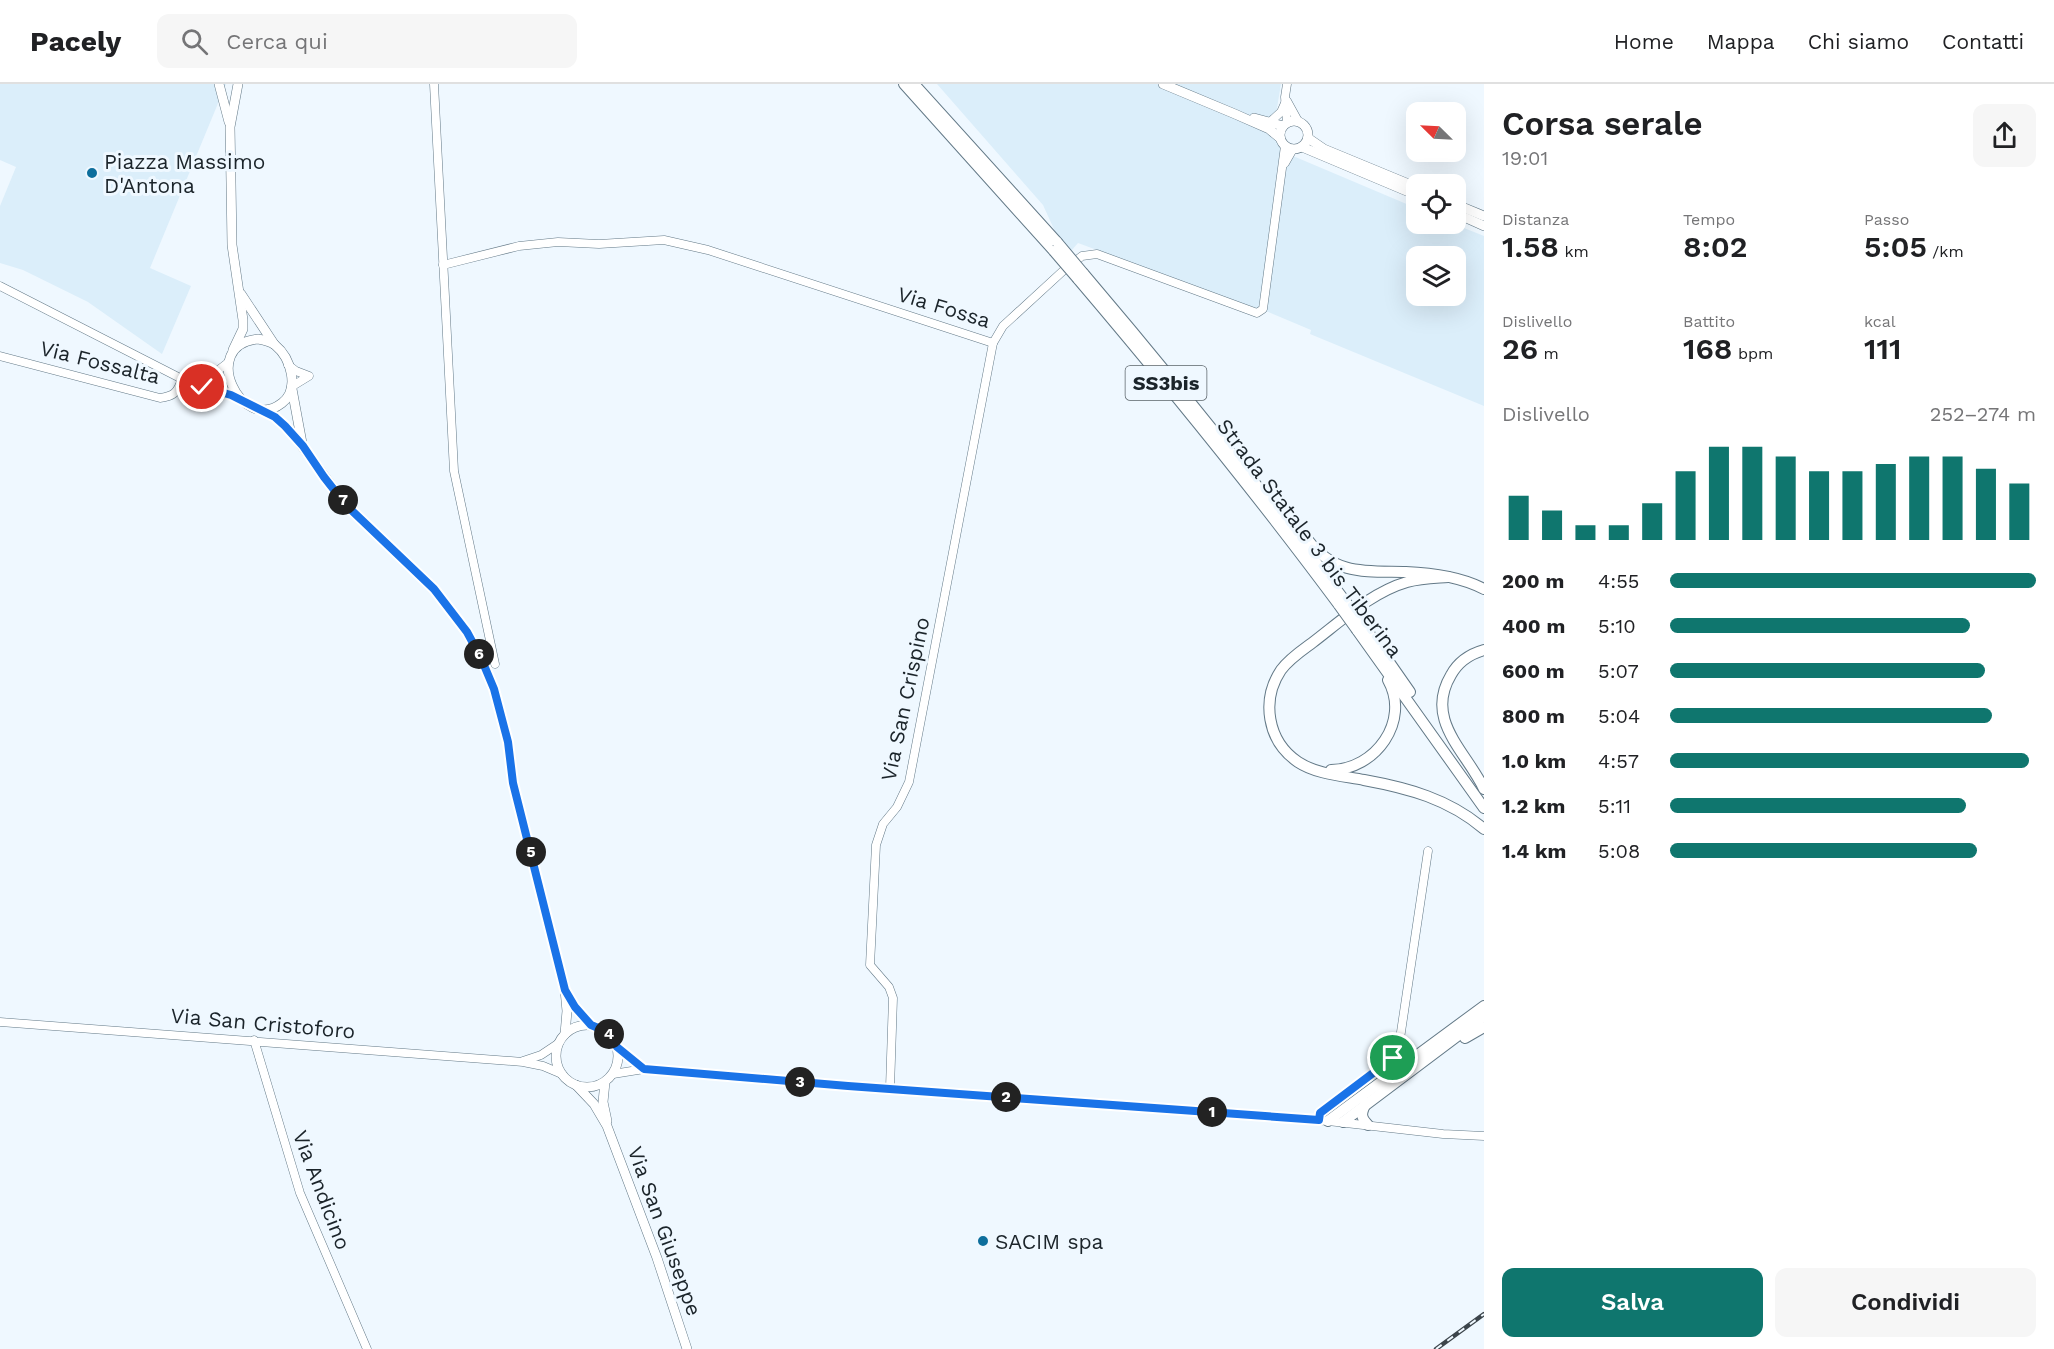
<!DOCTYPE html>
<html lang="it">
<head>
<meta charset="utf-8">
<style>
	:root { --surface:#fff; --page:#f6f6f6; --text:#202124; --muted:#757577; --line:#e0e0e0; --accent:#0f766e }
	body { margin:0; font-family:"Work Sans",sans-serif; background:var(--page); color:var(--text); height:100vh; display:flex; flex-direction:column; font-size:22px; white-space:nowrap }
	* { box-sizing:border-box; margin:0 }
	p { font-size:20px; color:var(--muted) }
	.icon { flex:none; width:33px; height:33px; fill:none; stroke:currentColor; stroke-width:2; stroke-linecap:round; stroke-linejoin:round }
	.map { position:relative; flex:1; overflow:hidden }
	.panel { display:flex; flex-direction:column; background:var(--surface); width:570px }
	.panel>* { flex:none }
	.needle { width:39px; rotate:294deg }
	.buttons { position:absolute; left:1406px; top:18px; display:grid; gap:12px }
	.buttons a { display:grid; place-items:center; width:60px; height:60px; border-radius:12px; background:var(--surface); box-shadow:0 6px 24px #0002; font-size:30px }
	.pin { position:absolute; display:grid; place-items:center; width:51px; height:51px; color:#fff; margin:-26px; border:3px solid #fff; border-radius:50%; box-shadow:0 2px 6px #0007 }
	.km { position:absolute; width:30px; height:30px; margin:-15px; border-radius:50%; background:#222; color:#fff; font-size:16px; line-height:30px; text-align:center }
	.round { display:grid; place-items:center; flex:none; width:63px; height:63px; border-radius:12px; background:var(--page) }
	.head { display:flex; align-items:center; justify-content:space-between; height:102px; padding:0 18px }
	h1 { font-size:33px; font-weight:600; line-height:45px }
	.figures { display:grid; grid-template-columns:repeat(3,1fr); gap:9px; height:102px; padding:6px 18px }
	.figures div { display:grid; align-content:center }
	.figures b { font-size:30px; font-weight:600 }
	.figures small { font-size:16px; font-weight:400 }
	.figures p { font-size:16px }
	.chart { height:168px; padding:12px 18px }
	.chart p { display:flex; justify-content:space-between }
	.chart svg { width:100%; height:108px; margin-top:6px; stroke:var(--accent); stroke-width:6 }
	.cta { display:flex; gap:12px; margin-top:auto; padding:12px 18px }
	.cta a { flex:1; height:69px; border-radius:12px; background:var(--accent); color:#fff; font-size:24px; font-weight:600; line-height:69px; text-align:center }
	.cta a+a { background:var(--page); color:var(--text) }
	ul { padding:0 18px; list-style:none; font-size:20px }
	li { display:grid; grid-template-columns:96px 72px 1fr; align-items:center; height:45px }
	li i { height:15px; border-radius:8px; background:var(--accent) }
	header { display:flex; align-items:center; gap:36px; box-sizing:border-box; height:84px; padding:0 30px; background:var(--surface); border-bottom:2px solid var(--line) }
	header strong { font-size:28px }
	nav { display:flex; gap:33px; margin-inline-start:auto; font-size:21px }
	.search { width:420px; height:54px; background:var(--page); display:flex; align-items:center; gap:15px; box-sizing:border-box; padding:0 21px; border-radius:12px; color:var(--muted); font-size:22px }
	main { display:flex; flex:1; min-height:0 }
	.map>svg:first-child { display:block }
</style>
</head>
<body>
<header>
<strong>Pacely</strong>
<div class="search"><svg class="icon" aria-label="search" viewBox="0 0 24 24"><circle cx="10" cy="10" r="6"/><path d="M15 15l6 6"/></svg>Cerca qui</div>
<nav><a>Home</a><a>Mappa</a><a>Chi siamo</a><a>Contatti</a></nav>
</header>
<main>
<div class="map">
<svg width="1484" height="1265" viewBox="0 0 1484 1265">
	<rect width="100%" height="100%" fill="#eff8ff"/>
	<g fill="#dbeefa" fill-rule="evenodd">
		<polygon points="0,0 226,0 150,184 191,202 162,270 88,218 23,186 0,179 0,122 16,83 0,76"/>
		<path d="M937 0H1281L1274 42 1275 52 1279 61 1286 69 1416 124V140H1454L1484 152V322L1310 250 1311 246 1266 227 1238 218 1078 159 1071 167 1058 154 1043 121ZM1416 172H1455V212H1416Z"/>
	</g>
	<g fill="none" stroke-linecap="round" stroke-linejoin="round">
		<g stroke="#637987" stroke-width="9">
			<g id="minor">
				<polyline points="434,0 454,387 495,580"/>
				<polyline points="1287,17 1298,37"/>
				<polyline points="1270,38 1281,28 1285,19"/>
				<polyline points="1287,39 1285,13 1287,0"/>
				<polyline points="1285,79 1293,65"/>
				<polyline points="443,181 519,162 558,158 599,160 664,156 708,166 993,259 1003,242 1064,186 1082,172 1097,170 1257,229 1263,225 1285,62"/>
				<polyline points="0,202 182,295 223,308 242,316"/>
				<path d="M0 272 160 314C174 312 177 309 182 295"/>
				<polyline points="288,281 296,287 309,292 291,303"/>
				<polyline points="187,297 212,291 229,278"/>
				<polyline points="0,938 523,978 543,982 562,990"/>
				<polyline points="254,956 300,1109 367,1265"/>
				<polyline points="617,963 644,985"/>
				<polyline points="523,977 541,971 559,959"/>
				<polyline points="613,990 644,985 848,1002 1328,1037 1443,1050 1484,1052"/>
				<polyline points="890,1004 893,914 889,903 870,881 876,761 883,740 897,723 909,698 993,259"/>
				<polyline points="1319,1036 1320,1029 1393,974 1398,968 1428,767"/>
			</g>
		</g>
		<g stroke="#637987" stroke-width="10">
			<g id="major">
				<polyline points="219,0 229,38"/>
				<polyline points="1163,0 1235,30 1269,45 1280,54"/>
				<polyline points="1254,34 1283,42"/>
				<circle cx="1294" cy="51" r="14"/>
				<polyline points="1308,54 1324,65 1416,103"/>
				<polyline points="1302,63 1416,111"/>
				<polyline points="1455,120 1484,132"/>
				<polyline points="1455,129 1484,142"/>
				<polyline points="241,210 274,260"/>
				<path d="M258 255C264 256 270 257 275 261 291 274 300 305 282 319 241 351 198 261 258 255Z"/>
				<polyline points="233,266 243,245 243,236 232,161 231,99 230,43 238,0"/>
				<polyline points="292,305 302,359"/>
				<polyline points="262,326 275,333 293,350 346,421 434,505 467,548 481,574 494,605 508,658 513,699 565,906 567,927 565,950"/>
				<polyline points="567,910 575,923 591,941"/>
				<circle cx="587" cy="972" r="31"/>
				<polyline points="605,998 603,1018 607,1037"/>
				<polyline points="576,1001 594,1020 607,1042 657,1174 687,1265"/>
			</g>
		</g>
		<g stroke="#637987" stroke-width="12">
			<g id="highway">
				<polyline points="904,0 1054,167"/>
				<polyline points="914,0 1057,158"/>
				<path d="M1083 189C1174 296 1261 404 1345 517"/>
				<path d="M1078 195C1168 301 1256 409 1339 521"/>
				<path d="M1308 456C1335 492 1367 487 1406 488 1432 489 1461 493 1484 505"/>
				<path d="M1448 493C1434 494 1421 494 1407 498 1372 508 1341 537 1312 559 1301 567 1289 575 1281 586 1261 616 1267 657 1298 678 1316 690 1343 692 1364 696 1408 704 1449 715 1484 745"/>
				<polyline points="1364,542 1410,608"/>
				<polyline points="1357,546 1484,724"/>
				<path d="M1484 566C1470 570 1458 578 1451 591 1424 636 1466 667 1484 705"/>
				<path d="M1331 686C1375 686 1411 637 1388 596"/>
				<polyline points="1465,954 1484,943"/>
				<path d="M1366 1019C1361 1029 1360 1033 1368 1041"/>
				<polyline points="1328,1037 1484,922"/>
				<polyline points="1343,1038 1484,932"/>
			</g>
		</g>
		<use href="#minor" stroke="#fff" stroke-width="8"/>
		<use href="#major" stroke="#fff" stroke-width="9"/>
		<use href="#highway" stroke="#fff" stroke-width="10"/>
		<g stroke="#3c454b" stroke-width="4.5">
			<polyline id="rail" points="1436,1265 1484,1230"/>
		</g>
		<use href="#rail" stroke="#eff8ff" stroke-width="2" stroke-dasharray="7" stroke-linecap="butt"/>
		<g stroke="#637987" stroke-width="12" stroke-linecap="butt">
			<g id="highway-bridge">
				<polyline points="1057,158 1083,189"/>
				<polyline points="1054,167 1078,195"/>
				<polyline points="1345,517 1364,542"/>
				<polyline points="1339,521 1357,546"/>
			</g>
		</g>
		<use href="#highway-bridge" stroke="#fff" stroke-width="10"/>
	</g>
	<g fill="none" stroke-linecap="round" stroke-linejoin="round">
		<g stroke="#fff" stroke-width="12">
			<polyline id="route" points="202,303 231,311 275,333 285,342 303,362 324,393 346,421 434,505 467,548 481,574 494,605 508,658 513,699 565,906 575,923 591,941 608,948 617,963 644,985 848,1002 1319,1036 1320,1029 1393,974"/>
		</g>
		<use href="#route" stroke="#1a73e8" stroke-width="8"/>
	</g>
	<g fill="#0d6e9c" stroke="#eff8ff" stroke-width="2">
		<circle cx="92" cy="89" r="6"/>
		<circle cx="983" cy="1157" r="6"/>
	</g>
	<g text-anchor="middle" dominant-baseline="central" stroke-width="6" stroke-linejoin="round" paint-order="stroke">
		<rect fill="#eff8ff" stroke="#5b646a" stroke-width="1.5" x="1125.5" y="282" width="81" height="34" rx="4.5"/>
		<g font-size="20" font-weight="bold" fill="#1b242a">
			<text x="1166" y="299">SS3bis</text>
		</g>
		<g font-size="21" fill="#1b242a" stroke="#eff8ff" text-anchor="start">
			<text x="104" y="77">Piazza Massimo<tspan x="104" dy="24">D'Antona</tspan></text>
			<text x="995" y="1157">SACIM spa</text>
		</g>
		<g font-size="21" fill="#1b242a" stroke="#eff8ff">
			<text transform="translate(944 223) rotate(17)">Via Fossa</text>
			<text transform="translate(100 278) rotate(14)">Via Fossalta</text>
			<text transform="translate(1310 454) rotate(53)">Strada Statale 3 bis Tiberina</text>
			<text transform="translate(905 615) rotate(-78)">Via San Crispino</text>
			<text transform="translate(263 939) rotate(5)">Via San Cristoforo</text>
			<text transform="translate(322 1106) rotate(69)">Via Andicino</text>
			<text transform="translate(665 1147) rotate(70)">Via San Giuseppe</text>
		</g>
	</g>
</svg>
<div class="buttons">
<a><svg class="needle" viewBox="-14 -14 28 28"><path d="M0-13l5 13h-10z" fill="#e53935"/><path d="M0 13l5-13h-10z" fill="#757577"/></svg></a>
<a><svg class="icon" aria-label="locate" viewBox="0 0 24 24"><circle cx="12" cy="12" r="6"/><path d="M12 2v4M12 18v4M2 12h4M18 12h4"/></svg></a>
<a><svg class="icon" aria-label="layers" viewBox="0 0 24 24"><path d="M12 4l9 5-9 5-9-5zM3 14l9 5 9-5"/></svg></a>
</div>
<div class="pin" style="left:1393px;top:974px;background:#1e9e55"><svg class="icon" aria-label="arrive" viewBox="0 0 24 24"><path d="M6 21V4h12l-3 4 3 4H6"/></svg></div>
<div class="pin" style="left:202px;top:303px;background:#d93025"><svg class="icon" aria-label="check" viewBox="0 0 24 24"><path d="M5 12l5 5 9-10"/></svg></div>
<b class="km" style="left:1212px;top:1028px">1</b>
<b class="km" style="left:1006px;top:1013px">2</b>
<b class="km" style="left:800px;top:998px">3</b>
<b class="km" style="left:609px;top:950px">4</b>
<b class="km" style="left:531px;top:768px">5</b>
<b class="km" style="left:479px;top:570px">6</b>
<b class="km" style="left:343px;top:416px">7</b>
</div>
<section class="panel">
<div class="head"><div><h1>Corsa serale</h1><p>19:01</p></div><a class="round"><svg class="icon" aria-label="share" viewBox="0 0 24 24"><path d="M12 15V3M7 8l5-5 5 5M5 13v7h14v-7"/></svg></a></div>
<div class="figures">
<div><p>Distanza</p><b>1.58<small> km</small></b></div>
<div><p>Tempo</p><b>8:02</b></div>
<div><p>Passo</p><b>5:05<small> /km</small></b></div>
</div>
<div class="figures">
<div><p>Dislivello</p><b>26<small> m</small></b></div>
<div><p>Battito</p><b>168<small> bpm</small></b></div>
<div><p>kcal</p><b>111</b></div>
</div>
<div class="chart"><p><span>Dislivello</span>252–274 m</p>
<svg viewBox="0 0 160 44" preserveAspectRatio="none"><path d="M5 44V26M15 44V32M25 44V38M35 44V38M45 44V29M55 44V16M65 44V6M75 44V6M85 44V10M95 44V16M105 44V16M115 44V13M125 44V10M135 44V10M145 44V15M155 44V21"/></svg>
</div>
<ul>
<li><b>200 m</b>4:55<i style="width:100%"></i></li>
<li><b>400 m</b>5:10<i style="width:82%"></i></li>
<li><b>600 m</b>5:07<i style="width:86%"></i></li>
<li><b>800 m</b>5:04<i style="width:88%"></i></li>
<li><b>1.0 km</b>4:57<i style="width:98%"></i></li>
<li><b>1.2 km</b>5:11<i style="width:81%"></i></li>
<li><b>1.4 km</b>5:08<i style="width:84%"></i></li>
</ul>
<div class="cta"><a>Salva</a><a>Condividi</a></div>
</section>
</main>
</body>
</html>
